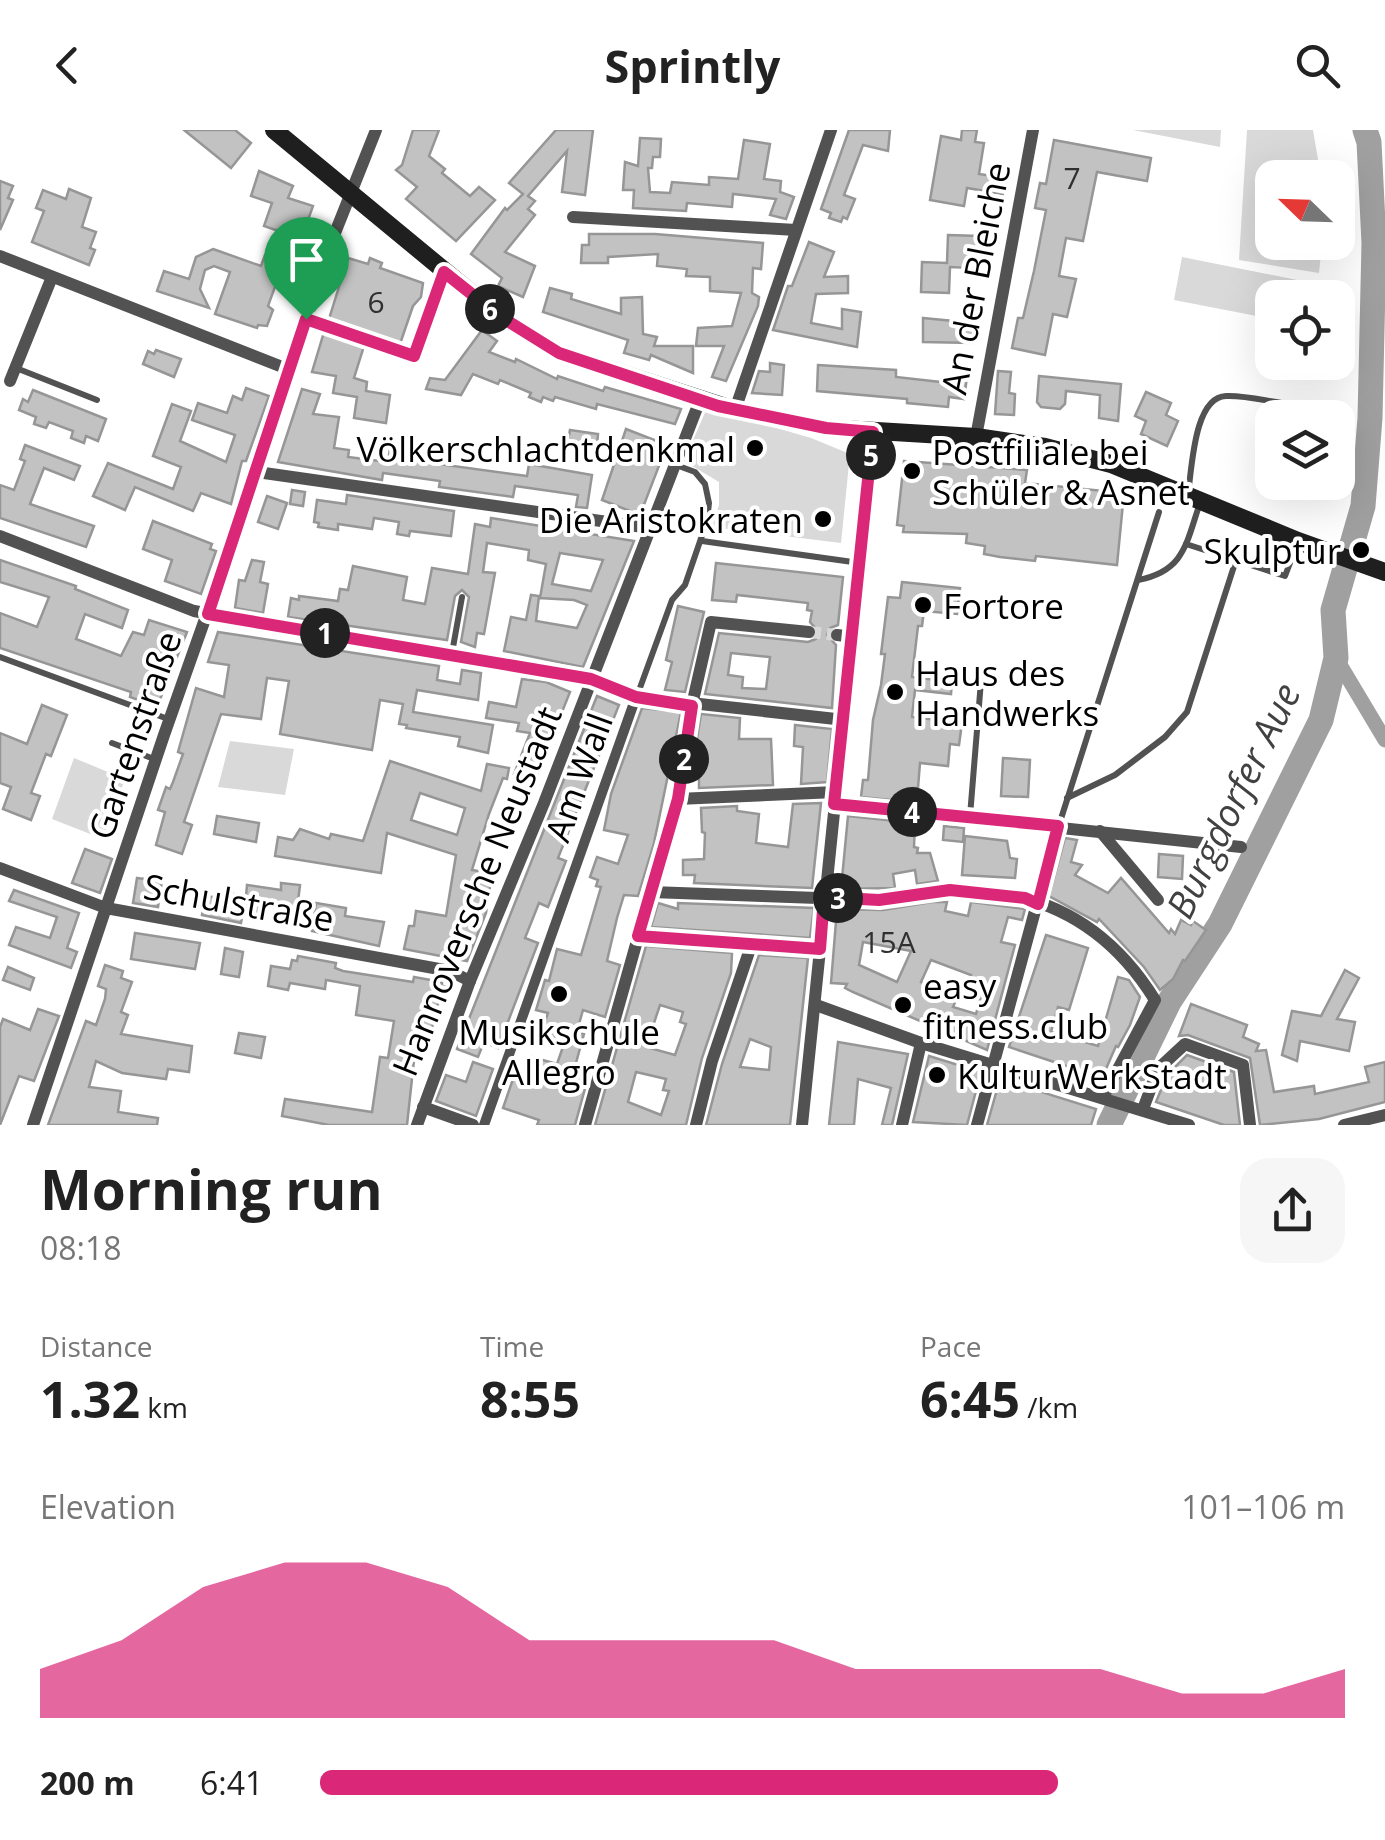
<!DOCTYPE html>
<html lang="en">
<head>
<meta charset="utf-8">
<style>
	:root { --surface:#fff; --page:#f6f6f6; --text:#222; --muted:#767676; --accent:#db2777 }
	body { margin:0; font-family:"Open Sans",sans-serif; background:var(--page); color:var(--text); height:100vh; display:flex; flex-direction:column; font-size:38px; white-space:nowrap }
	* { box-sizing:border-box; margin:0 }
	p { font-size:32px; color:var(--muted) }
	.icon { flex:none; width:55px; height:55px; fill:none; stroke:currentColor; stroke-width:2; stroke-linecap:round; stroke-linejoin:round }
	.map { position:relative; height:995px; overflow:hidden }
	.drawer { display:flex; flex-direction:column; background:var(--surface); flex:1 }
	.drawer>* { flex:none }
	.needle { width:65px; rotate:293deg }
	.fabs { position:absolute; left:1255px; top:30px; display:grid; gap:20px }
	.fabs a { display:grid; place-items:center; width:100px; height:100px; border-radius:20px; background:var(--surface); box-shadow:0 10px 40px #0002; font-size:50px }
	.pin { position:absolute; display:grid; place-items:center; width:85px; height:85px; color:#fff; margin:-102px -42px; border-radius:50% 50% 50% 0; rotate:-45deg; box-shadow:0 0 10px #0007 }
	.pin .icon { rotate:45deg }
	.km { position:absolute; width:50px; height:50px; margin:-25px; border-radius:50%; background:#222; color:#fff; font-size:28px; line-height:50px; text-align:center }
	.round { display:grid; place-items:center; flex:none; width:105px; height:105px; border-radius:30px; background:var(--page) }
	.head { display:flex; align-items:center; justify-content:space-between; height:170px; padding:0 40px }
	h1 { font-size:55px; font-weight:700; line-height:75px }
	.figures { display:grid; grid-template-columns:repeat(3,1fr); gap:15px; height:170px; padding:10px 40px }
	.figures div { display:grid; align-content:center }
	.figures b { font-size:50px; font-weight:700 }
	.figures small { font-size:28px; font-weight:400 }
	.figures p { font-size:28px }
	.chart { height:280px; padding:20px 40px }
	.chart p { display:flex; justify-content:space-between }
	.chart svg { width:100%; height:180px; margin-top:10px; fill:var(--accent); opacity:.7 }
	ul { padding:0 40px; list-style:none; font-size:32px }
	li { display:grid; grid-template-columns:160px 120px 1fr; align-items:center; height:75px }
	li i { height:25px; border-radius:12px; background:var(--accent) }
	header { display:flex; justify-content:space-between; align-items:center; height:130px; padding:0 40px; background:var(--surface); font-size:45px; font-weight:700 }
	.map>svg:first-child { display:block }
</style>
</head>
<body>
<header><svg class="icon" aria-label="back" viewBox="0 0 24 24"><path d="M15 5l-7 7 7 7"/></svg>Sprintly<svg class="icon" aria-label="search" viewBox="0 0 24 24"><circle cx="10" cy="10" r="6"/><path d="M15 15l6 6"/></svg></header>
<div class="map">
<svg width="1385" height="995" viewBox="0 0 1385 995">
	<rect width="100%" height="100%" fill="#fff"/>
	<g fill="#d9d9d9">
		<polygon points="1133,0 1221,0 1220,17"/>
		<polygon points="1247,0 1313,0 1321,47 1272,48 1272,112 1322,113 1319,143 1239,130"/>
		<polygon points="1182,127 1312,153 1309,167 1272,168 1272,189 1174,170"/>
		<polygon points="707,278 811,308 850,324 841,413 712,397 719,375 719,352 684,331"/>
		<polygon points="230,611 294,619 285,665 218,657"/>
		<polygon points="74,628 125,649 103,709 52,689"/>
	</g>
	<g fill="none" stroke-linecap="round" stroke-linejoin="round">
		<polyline stroke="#a0a0a0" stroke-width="15" points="1336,528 1385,610"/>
		<polyline stroke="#a0a0a0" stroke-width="25" points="1109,995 1169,872 1220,794 1321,590 1336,528 1333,480 1363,376 1370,288 1374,113 1369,12 1365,0"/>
	</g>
	<g fill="#c2c2c2" stroke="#969696" stroke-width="2.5" fill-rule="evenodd">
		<polygon points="184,0 235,0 251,13 231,38"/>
		<polygon points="413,0 439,0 429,26 445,39 442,43 470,66 479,57 495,70 456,111 406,69 417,57 396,40 402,35"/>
		<polygon points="556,0 593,0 585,65 562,62 567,21 528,66 535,71 528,79 535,85 505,122 535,136 523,167 498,156 502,148 471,124 505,78 507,80 523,64 509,53"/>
		<polygon points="849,0 890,0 888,21 863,15 844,65 855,69 847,89 843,87 841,92 829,88 831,83 821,79"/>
		<polygon points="962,0 977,0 975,12 984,13 979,44 1006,48 1003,64 967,58 964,76 930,70 941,6 961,10"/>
		<polygon points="640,8 661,9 660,27 653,27 652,38 648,38 650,62 670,63 672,52 709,55 709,47 738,49 744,10 770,14 764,49 781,51 780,62 794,67 786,89 770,85 776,69 733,64 732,77 687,73 686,81 633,78 634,60 623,60 625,32 638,36"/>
		<polygon points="1054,10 1151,28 1147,51 1097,42 1083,111 1066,108 1059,146 1076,149 1067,187 1053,184 1045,225 1012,218 1018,188 1023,188 1034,141 1046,80 1035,78 1040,53 1046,54"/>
		<polygon points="259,41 293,56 288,68 313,76 301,109 264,96 272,73 251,66"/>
		<polygon points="0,51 13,56 8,68 13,70 0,100"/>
		<polygon points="69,59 91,68 82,97 96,102 90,118 95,120 89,135 32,112 44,81 36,78 43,60 66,69"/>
		<polygon points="589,104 655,104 763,113 761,139 753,138 752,163 759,167 758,176 726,251 712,247 724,216 696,216 698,198 732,196 741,163 710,161 710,147 686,146 687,139 657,136 658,124 608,127 608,133 581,133 582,115 589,115"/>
		<polygon points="948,105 979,106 978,127 972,127 971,138 950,137 949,163 921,162 922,132 947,133"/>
		<polygon points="809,112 834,122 824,147 848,146 848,163 816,164 811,193 842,199 842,179 861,182 857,217 773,200 788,156 792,156"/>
		<polygon points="213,119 261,136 265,125 284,132 268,176 273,180 267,196 258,195 257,198 215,184 230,142 214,136 205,140 200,159 209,178 157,161 164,141 189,149 196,127"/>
		<polygon points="348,128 368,134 370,128 382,133 380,138 423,153 421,167 413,176 400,214 329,189"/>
		<polygon points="550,158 572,164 571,169 621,184 621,168 642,167 643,204 657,207 654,216 693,216 693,243 651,225 649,230 624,223 628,210 543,182"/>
		<polygon points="923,188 974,193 973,213 923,212"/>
		<polygon points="482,200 497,211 489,222 515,232 516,229 557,249 558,246 603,261 605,257 681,279 675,294 597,274 596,279 555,267 553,271 543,267 541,272 529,267 531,263 500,250 498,254 473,244 461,265 426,259 430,248 445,250"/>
		<polygon points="324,202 364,216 354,248 367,252 366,261 390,265 386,293 354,288 357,267 333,263 336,246 312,242"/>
		<polygon points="156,220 181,229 174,247 143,234 148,221 154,224"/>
		<polygon points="770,233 784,235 782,265 752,263 759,241 770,242"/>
		<polygon points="818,235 896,240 896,247 950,253 951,246 967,247 964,269 949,267 948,277 907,273 907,269 817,261"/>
		<polygon points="998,241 1011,242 1009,263 1015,264 1014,285 995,284"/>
		<polygon points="1039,246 1121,254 1118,291 1099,288 1100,265 1066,261 1065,274 1060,279 1041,277 1037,272"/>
		<polygon points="246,258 269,266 246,331 242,331 231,374 201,363 193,381 135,357 125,380 93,366 108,333 173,359 181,337 153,326 172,274 191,281 180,311 226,332 235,305 192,290 198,273 227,283 233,266 242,270"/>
		<polygon points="302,259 320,264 313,284 339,287 334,318 349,320 348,327 388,332 390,319 432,325 431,333 527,346 529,334 592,345 587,378 576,377 578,365 515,356 513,367 439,357 440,351 383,343 382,350 278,332"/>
		<polygon points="33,260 106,289 98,311 86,306 84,313 71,308 73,301 49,292 46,298 34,294 36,287 19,280 23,269 28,272"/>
		<polygon points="1146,262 1171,273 1166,285 1178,291 1167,316 1141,304 1146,291 1135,286"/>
		<polygon points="626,299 667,315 640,385 602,370"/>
		<polygon points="570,300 598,304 597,316 568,311"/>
		<polygon points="25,315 80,336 74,350 44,338 30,374 94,396 86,417 0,388 0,355 14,360 25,331 20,329"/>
		<polygon points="904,331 1027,340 1025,353 1124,363 1117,435 1036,426 1035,431 1000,427 984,424 985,416 966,413 967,404 903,402 904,396 897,395"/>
		<polygon points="292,360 305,362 303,376 290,374"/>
		<polygon points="347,365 454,381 451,406 410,401 409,406 397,404 399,392 374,388 372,399 338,394 338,400 318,397 319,393 314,392 317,370 346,374"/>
		<polygon points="267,366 287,373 278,399 258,392"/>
		<path d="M491 388 634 411 583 537 504 521 511 487 526 490 531 465 539 466 536 491 577 498 587 475 574 470 540 468 546 434 528 430 529 420 487 413 483 442 495 443 484 504 477 503 475 517 461 512 469 467 462 460 455 466 447 510 288 487 291 468 299 470V466L338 471 340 459 348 460 353 436 407 447 403 470 425 474 432 438 468 444 475 394 490 397ZM560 423 603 430 591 461 552 454Z"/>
		<polygon points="153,391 212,414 210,419 216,421 201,464 165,451 172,430 143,419"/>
		<polygon points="0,430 76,456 75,459 128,480 122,498 85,484 76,509 121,526 133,502 144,505 149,490 187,502 157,577 130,567 131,562 0,518 0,483 37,497 49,467 0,452"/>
		<polygon points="252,430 264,432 260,452 268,454 263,483 235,478 239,450 245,451"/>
		<path d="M716 433 843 447 838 495 830 498 827 505 836 515 832 578 705 564 719 503 808 512 816 509 819 502 810 492 812 481 807 480 808 473 737 465 736 472 712 470ZM731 523 770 527 766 559 742 558 743 547 728 545Z"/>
		<polygon points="902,452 960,458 957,484 924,481 922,496 918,496 912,547 952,552 951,564 915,560 912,587 962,593 959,615 950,614 948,636 920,633 918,658 913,658 911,672 861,667 863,650 868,650 873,590 881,555 885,524 881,524 888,467 900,468"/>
		<polygon points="678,476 704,482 685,562 665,560 672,532 666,530"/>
		<polygon points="218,502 439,536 437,550 460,554 462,540 481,543 478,570 417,560 413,582 493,595 488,623 458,616 460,607 406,598 407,595 399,594 403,574 380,570 372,620 280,604 289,551 267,548 261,589 221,584 184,692 192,695 182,724 156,715 165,682 158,680 166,657 170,659 173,652 183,624 178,622 196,558 224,567 229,535 208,532"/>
		<polygon points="522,549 546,552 570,562 534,652 514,644 530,603 517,601 519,593 486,588 489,572 516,577"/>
		<polygon points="597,566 619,575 558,728 566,731 548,777 539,773 525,808 538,813 498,918 484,912 478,927 457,919"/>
		<polygon points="42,575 67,585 51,626 46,624 31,663 40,666 31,690 3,679 11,657 0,653 0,603 27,614"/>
		<polygon points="642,578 681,582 654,713 638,766 624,765 617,788 607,831 620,835 605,887 583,880 577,901 584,904 574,940 589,944 575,995 537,995 539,990 503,978 515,943 526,946 532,927 557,934 565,911 541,904 548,883 536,880 545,850 549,851 557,819 581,825 601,757 596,756 598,750 590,747 597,727 618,734 628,705 604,700 611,664"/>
		<polygon points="701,584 740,588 739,609 771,609 773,655 699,658 699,632 693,633"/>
		<polygon points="795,595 832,599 827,652 801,654 803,617 794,616"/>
		<polygon points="1003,628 1030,630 1028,667 1001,666"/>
		<path d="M390 631 481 661 487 634 509 638 507 649 503 648 489 684 472 740 492 743 486 783 467 831 404 819 409 796H414L416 781 446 786 456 725 387 703 381 743 275 726 278 707 293 710 300 699 329 709 331 704 363 711ZM420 663 465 678 457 705 411 690Z"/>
		<polygon points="821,673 812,758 694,753 695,745 683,745 683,730 704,729 705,703 702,702 701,678 737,676 737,681 759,684 756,713 788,717 793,674"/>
		<polygon points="217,686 259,693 256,712 214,704"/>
		<polygon points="848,686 915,693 914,717 918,718 917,723 930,723 938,751 917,754 915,740 893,744 895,758 841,759"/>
		<polygon points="944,696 964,698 963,712 943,710"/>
		<polygon points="965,706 1007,711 1010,728 1017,729 1015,748 962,745"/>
		<polygon points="1065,708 1077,710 1071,732 1082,735 1075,745 1108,763 1121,748 1169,803 1171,799 1175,804 1181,790 1191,795 1193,791 1206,800 1185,831 1183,830 1173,849 1160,860 1144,837 1099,789 1097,792 1049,766"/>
		<polygon points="85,719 112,729 100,763 72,753"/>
		<polygon points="1159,724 1183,726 1182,749 1158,747"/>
		<polygon points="137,748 162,751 158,777 133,773"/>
		<polygon points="281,753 300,755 297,780 266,776 265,785 243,782 241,793 202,785 206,766 232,770 233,764 246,766 247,755 281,760"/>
		<polygon points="14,760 79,783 67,818 77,822 71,838 9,815 16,797 50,808 57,787 9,771"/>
		<path d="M932 772H947L945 781 968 786 971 772 1025 779 1022 790 1008 787 1001 812 1015 815 987 920 853 862 845 858 847 854 831 853 837 779 883 780ZM863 812 911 821 897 852 859 835ZM931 830 971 845 968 854 983 858 976 884 953 877 957 868 921 852Z"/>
		<polygon points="316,773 346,778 345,786 384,792 379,816 312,801"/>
		<polygon points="658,773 678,779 678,773 814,778 810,808 651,797"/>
		<polygon points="135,803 200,813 195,839 131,829"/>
		<polygon points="1046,805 1088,818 1069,880 1058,877 1051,902 1098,916 1118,847 1129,850 1140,867 1130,895 1118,917 1116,916 1102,948 1009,917"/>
		<path d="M646 816 732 823 731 843 702 928 686 995H595ZM660 875 683 882 680 892 686 894 675 925 646 917ZM636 942 666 949 663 960 669 961 661 985 628 972Z"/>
		<polygon points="225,818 243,822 239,847 221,844"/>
		<path d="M759 825 808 828 790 995H706L722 934ZM750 909 771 917 769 940 740 937Z"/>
		<polygon points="298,826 336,833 335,838 343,841 413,852 414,847 442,852 442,856 447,857 444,873 439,872 435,880 430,911 418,910 415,921 407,995 329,995 282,986 285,969 372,982 380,927 388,928 394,891 356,885 360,856 326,850 325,859 290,853 288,860 268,856 271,836 290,839 292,830 297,831"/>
		<polygon points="105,835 123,841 121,848 132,852 121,882 128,885 121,904 192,916 189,942 168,939 166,949 122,943 96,931 89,957 121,961 118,982 158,988 157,995 48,995 86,891 96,895 105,869 106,859 98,856"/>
		<polygon points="8,837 34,848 30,860 3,850"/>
		<polygon points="1345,840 1359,848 1337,889 1355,892 1349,921 1300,911 1297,931 1282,925 1292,881 1321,886"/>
		<polygon points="1191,874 1247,895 1243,907 1259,914 1256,921 1266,920 1274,962 1314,956 1315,964 1369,952 1365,937 1385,932 1385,972 1319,989 1260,995 1250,928 1188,905 1179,906"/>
		<polygon points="38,879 59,886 34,951 19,946 0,995 0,897 3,889 30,900"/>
		<polygon points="239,903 265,907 261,928 235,923"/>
		<polygon points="838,912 908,924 892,995 882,995 891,958 858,949 854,995 829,995"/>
		<polygon points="1187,925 1234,942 1240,995 1224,995 1156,972 1167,945"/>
		<polygon points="929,926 981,942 967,995 913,992"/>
		<polygon points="473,932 493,939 476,986 436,971 446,945 466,952"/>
		<polygon points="1000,949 1096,979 1091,995 987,995"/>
	</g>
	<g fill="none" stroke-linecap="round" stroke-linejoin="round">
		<polyline stroke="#d9d9d9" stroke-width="12" stroke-dasharray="12 6" stroke-linecap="butt" points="809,502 837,505"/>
		<g stroke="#525252" stroke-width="6">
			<polyline points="307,189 414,226 444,142"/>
			<polyline points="16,238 97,270"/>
			<path d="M1188 364C1192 338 1194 267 1226 266 1246 265 1270 272 1290 274"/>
			<polyline points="702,411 860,433"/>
			<polyline points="1186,414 1285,446 1298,412"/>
			<path d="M1138 450C1185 441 1186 413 1200 373"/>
			<polyline points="452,523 462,467"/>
			<polyline points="0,527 168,589"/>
			<polyline points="637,566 672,470 685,455 707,391 709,373 705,354 695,342 676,335"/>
			<polyline points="112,613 154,629"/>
			<polyline points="1067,668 1115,645 1165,607 1187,582 1236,430"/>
			<polyline points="970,686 981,551"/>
			<polyline points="1059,695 1159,382"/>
		</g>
		<polyline stroke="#525252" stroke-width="10" points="484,995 636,567"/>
		<g stroke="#525252" stroke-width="12">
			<polyline points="573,87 796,100"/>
			<polyline points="0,126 290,240"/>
			<polyline points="10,251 52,147"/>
			<polyline points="735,280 831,0"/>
			<polyline points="976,307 1033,0"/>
			<polyline points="257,342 650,398"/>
			<polyline points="0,406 194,481 591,549 636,567 845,590"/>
			<polyline points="837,505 854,507"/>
			<polyline points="677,669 836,662"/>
			<polyline points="834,674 1241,717"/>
			<polyline points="1100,701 1158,770"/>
			<polyline points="0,738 106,778 450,841 470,851"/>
			<path d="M651 762C725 764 799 768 873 770 899 771 924 761 949 760 1039 757 1108 794 1155 870L1103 967"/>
			<polyline points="639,806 820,819"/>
			<polyline points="816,875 921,913 1189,995"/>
			<polyline points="423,977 473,995"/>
			<polyline points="1143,979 1158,939 1185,914 1243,935 1250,995"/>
			<polyline points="33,995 164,605 257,342 331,113 376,0"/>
			<polyline points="417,995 470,851 544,673 700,270"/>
			<polyline points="585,995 677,669 692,575 711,492 809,502"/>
			<polyline points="696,995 712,931 752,813"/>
			<polyline points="802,995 873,302"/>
			<polyline points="902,995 921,913"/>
			<polyline points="977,995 1058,696"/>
			<polyline points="1344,995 1385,985"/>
		</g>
		<polyline stroke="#1f1f1f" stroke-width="18" points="274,0 498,185 559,223 735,280 827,298 976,307 1045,317 1111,334 1298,411 1385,442"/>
	</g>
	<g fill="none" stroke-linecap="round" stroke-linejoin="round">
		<g stroke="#fff" stroke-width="20">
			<polygon id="route" points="444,142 498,185 559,223 718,276 826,298 873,302 834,674 1058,696 1038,774 1025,768 950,760 879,770 824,767 820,819 638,806 678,669 692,576 636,567 591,549 208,484 306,189 414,226"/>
		</g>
		<use href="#route" stroke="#db2777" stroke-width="12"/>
	</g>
	<g fill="#000" stroke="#fff" stroke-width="4">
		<circle cx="755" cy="318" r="10"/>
		<circle cx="912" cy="341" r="10"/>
		<circle cx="823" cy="389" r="10"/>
		<circle cx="1361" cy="420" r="10"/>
		<circle cx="923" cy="475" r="10"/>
		<circle cx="895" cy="562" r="10"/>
		<circle cx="559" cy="864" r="10"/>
		<circle cx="903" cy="875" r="10"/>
		<circle cx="937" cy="945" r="10"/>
	</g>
	<g text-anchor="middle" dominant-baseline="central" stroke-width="8" stroke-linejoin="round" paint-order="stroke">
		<g font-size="30" fill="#303030">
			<text x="1072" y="47">7</text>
			<text x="376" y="171">6</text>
			<text x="889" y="811">15A</text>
		</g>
		<g font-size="35" fill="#000" stroke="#fff">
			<text transform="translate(975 148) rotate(-79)">An der Bleiche</text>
			<text transform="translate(134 605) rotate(-71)">Gartenstraße</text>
			<text transform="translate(578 647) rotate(-70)">Am Wall</text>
			<text transform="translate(476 761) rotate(-68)">Hannoversche Neustadt</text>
			<text transform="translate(239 772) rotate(10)">Schulstraße</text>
		</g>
		<g font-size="35" fill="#000" stroke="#fff" text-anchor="start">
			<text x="735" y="318" text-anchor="end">Völkerschlachtdenkmal</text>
			<text x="932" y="321">Postfiliale bei<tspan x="932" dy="40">Schüler &amp; Asnet</tspan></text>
			<text x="803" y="389" text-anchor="end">Die Aristokraten</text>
			<text x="1341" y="420" text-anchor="end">Skulptur</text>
			<text x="943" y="475">Fortore</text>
			<text x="915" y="542">Haus des<tspan x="915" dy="40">Handwerks</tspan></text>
			<text x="923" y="855">easy<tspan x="923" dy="40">fitness.club</tspan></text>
			<text x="559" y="901" text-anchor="middle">Musikschule<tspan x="559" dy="40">Allegro</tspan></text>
			<text x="957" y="945">KulturWerkStadt</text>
		</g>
		<g font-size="38" font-style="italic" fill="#414141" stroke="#fff">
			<text transform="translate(1232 670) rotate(-64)">Burgdorfer Aue</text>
		</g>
	</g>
</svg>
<div class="fabs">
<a><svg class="needle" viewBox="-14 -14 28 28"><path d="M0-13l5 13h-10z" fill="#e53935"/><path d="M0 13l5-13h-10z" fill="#767676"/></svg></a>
<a><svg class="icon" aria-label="locate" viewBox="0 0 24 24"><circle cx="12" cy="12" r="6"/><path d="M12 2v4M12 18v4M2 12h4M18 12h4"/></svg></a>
<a><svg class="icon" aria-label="layers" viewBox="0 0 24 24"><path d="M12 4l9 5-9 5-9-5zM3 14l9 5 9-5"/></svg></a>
</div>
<div class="pin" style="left:306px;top:189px;background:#1e9e55"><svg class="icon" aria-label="arrive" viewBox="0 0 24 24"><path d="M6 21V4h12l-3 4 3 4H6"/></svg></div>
<b class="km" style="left:325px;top:503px">1</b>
<b class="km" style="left:684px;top:629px">2</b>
<b class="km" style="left:838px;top:768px">3</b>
<b class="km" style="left:912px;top:682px">4</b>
<b class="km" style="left:871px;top:325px">5</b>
<b class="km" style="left:490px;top:179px">6</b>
</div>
<section class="drawer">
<div class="head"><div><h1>Morning run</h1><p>08:18</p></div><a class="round"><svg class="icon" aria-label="share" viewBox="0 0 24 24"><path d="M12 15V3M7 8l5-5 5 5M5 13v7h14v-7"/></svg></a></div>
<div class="figures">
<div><p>Distance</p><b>1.32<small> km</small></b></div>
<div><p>Time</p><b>8:55</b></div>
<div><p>Pace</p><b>6:45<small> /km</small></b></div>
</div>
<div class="chart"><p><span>Elevation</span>101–106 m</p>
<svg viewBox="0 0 160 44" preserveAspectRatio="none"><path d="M0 44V32L10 25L20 12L30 6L40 6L50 12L60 25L70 25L80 25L90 25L100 32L110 32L120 32L130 32L140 38L150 38L160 32V44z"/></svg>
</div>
<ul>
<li><b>200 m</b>6:41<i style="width:72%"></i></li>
</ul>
</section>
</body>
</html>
